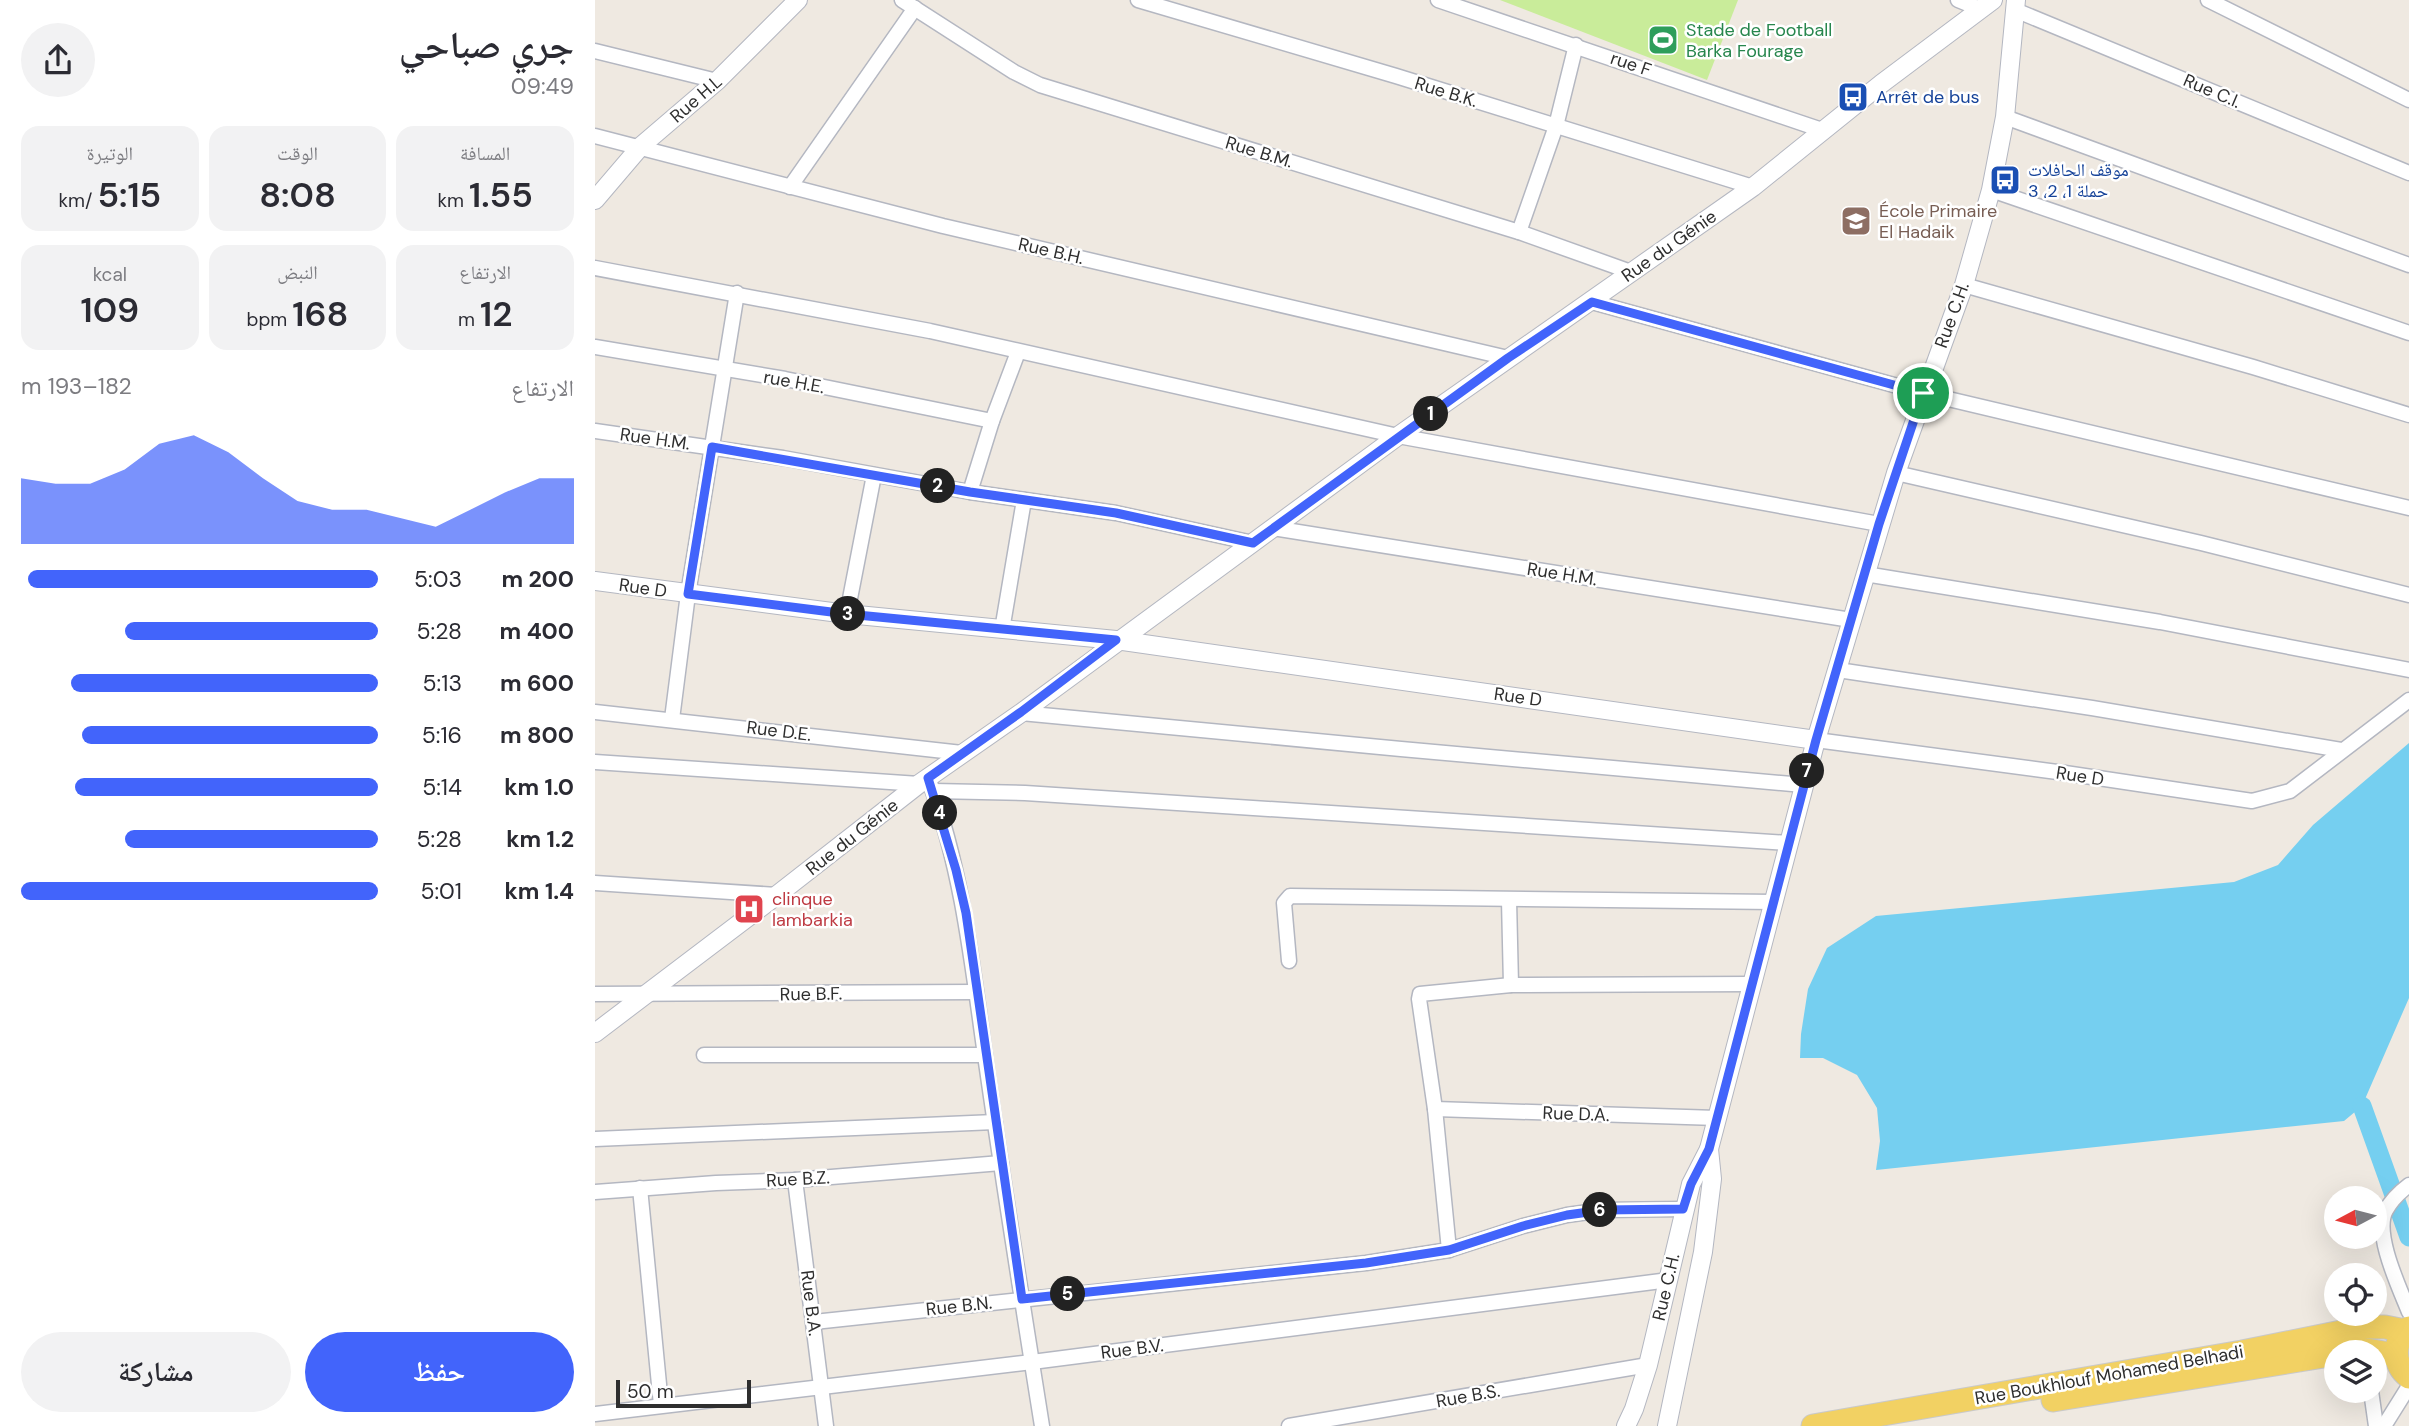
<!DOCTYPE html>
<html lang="ar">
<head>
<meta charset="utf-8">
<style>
	:root { --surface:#fff; --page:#f2f2f3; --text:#2b2b33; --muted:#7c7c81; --accent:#4264fb }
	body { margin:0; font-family:"DM Sans","Noto Naskh Arabic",sans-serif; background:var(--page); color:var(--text); direction:rtl; height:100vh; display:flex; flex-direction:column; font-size:26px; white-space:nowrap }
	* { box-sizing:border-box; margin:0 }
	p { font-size:23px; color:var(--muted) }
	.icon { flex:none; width:38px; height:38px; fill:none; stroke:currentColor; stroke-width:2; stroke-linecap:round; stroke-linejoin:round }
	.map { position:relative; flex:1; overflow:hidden; direction:ltr }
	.drawer { display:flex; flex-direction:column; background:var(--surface); width:595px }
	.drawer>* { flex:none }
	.needle { width:46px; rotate:263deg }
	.buttons { position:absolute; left:1729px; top:1186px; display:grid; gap:14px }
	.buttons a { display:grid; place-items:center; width:63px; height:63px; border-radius:50%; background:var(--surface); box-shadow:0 7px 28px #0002; font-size:35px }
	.scale { position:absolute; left:21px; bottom:18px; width:135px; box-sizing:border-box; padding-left:7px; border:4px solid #2e2e2e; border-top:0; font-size:19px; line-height:24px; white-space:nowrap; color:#2e2e2e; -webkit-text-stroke:5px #fff; paint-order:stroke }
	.pin { position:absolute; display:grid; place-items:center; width:60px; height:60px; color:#fff; margin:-30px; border:4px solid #fff; border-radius:50%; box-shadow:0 2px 7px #0007 }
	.km { position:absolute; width:35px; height:35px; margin:-18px; border-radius:50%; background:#222; color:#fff; font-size:19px; line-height:35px; text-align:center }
	.round { display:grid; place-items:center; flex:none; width:74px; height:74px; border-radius:37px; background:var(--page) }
	.head { display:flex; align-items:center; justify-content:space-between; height:119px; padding:0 21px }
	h1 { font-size:38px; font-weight:600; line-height:52px }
	.metrics { display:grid; grid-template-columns:repeat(3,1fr); gap:10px; height:119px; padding:7px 21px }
	.metrics div { display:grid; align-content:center; border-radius:18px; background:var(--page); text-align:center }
	.metrics b { font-size:35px; font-weight:600 }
	.metrics small { font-size:19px; font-weight:400 }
	.metrics p { font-size:19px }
	.chart { height:196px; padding:14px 21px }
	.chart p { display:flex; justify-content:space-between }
	.chart svg { width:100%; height:126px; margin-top:7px; fill:var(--accent); opacity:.7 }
	.cta { display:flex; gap:14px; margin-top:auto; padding:14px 21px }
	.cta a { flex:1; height:80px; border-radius:42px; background:var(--accent); color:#fff; font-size:28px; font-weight:600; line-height:80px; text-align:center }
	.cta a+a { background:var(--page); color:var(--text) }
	ul { padding:0 21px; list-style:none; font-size:23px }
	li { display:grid; grid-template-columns:112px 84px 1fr; align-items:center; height:52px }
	li i { height:18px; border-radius:9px; background:var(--accent) }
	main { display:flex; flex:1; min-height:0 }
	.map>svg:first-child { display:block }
</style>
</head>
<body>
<main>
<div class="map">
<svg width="1814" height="1426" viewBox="0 0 1814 1426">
	<rect width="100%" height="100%" fill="#efe9e1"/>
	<polygon fill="#c9ec9a" points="905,0 1143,0 1112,80"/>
	<polygon fill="#75cff0" points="1814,743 1814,998 1767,1106 1749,1121 1281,1170 1285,1141 1282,1108 1262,1075 1228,1058 1205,1058 1206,1034 1213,989 1232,948 1281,916 1639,882 1683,865 1718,825"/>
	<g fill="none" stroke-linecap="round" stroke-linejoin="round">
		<polyline stroke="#75cff0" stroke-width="19" points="1767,1106 1814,1237"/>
		<g stroke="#b4b7c1" stroke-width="17">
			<g id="minor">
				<polyline points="307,0 419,72 445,85 924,232 1036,272"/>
				<polyline points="543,0 801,76 1158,187"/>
				<polyline points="843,0 1227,130"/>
				<polyline points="1363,0 1385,9"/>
				<polyline points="1613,0 1814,100"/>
				<polyline points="1420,10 1814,173"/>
				<polyline points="0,51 122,81"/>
				<polyline points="1410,117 1814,265"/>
				<polyline points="0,136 348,226 913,358"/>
				<polyline points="195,187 320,8"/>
				<polyline points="1396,190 1814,333"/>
				<polyline points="924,232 961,126 981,45"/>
				<polyline points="0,268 335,331 803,436 1284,524"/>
				<polyline points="1369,285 1658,367 1814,415"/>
				<polyline points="997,302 1328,393 1814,508"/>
				<polyline points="0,347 190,379 397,421"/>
				<polyline points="0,431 188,458 375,492 521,513 658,543"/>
				<polyline points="1301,473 1606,543 1814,595"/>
				<polyline points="375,492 397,421 423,352"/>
				<polyline points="678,528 1256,620"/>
				<polyline points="1270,574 1565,622 1814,670"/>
				<polyline points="252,614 279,475"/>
				<polyline points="407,630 429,500"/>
				<polyline points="1243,670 1497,708 1746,750"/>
				<polyline points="0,712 367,753"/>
				<polyline points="426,713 806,749 1208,785"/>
				<polyline points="77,719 93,594 142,293"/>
				<polyline points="1221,740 1470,773 1657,801 1695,791 1814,700"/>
				<polyline points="0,762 324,784"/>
				<path d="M335 783C369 876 378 973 392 1069 409 1188 428 1307 447 1426"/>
				<polyline points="338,791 430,793 1193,843"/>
				<polyline points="0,883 182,895"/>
				<polyline points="914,900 916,985"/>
				<polyline points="694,961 689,903 695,896 1179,902"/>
				<polyline points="0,994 381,992"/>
				<polyline points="109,1055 390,1055"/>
				<polyline points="840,1109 1122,1118"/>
				<polyline points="0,1139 400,1122"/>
				<polyline points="200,1180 231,1426"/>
				<path d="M1814 1185C1806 1191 1796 1201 1791 1210 1778 1233 1805 1289 1814 1312"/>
				<polyline points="45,1188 66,1405"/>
				<polyline points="0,1192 121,1183 200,1180 406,1163"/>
				<polyline points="854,1250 840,1109 824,999 825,994 916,985 1157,984"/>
				<polyline points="219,1322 771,1263 854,1250 928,1226 972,1215 1008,1210 1088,1209"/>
				<polyline points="1776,1391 1781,1426"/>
				<polyline points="0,1414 437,1362 1074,1280"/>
				<polyline points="694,1426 1053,1365"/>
				<polyline points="1789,1426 1814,1386"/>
			</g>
		</g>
		<g stroke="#b4b7c1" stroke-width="20">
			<g id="tertiary">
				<polyline points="0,200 46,146 122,81 203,0"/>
				<polyline points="0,581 252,614 521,640 1221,740"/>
				<polyline points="0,1033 182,895 324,784 426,713 803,436 1158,187 1286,84 1398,0"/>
				<polyline points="1031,1426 1039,1409 1053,1365 1096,1184 1114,1149 1221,740 1301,473 1369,285 1396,190 1410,117 1421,0"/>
				<polyline points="1072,1426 1108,1252 1117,1179 1114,1149"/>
			</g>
		</g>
		<g stroke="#c9c9c9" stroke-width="25">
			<g id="primary">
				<path d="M1814 1328C1798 1341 1797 1364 1814 1377"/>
				<polyline points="1747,1353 1772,1350 1801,1355"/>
				<polyline points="1458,1400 1741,1354"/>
				<polyline points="1218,1426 1647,1352 1771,1327 1790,1327 1810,1331"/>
			</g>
		</g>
		<use href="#minor" stroke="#fff" stroke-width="14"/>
		<use href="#tertiary" stroke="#fff" stroke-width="18"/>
		<use href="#primary" stroke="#f2d163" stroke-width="23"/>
	</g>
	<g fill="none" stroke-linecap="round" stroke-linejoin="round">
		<g stroke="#fff" stroke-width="14">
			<polygon id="route" points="997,302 1328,393 1284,524 1221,740 1114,1149 1096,1184 1088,1209 1008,1210 972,1215 928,1226 854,1250 771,1263 427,1299 371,913 361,870 333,778 426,712 521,640 252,614 93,594 117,447 375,492 521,513 658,543 913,358"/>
		</g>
		<use href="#route" stroke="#4264fb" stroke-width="9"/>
	</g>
	<defs>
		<g id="stadium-square" transform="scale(1.575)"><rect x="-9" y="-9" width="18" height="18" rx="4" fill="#2e9e5b" stroke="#fff"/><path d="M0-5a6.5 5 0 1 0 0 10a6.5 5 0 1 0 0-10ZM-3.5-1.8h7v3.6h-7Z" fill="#fff"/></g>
		<g id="bus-square" transform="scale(1.575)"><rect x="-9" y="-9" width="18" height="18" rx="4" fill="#1a4fb4" stroke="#fff"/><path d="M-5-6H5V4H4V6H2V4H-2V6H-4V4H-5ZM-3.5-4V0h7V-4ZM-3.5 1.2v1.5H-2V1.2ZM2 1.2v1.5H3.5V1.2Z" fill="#fff"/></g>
		<g id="school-square" transform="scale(1.575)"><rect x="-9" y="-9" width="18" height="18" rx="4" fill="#8d6e63" stroke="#fff"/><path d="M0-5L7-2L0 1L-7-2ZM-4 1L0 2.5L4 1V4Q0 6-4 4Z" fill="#fff"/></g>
		<g id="hospital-square" transform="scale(1.575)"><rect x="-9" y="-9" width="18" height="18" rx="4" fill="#e0444e" stroke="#fff"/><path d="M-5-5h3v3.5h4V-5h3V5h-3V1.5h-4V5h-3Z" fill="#fff"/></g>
	</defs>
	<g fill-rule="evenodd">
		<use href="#stadium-square" x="1068" y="40"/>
		<use href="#bus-square" x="1258" y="97"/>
		<use href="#bus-square" x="1410" y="180"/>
		<use href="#school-square" x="1261" y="221"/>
		<use href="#hospital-square" x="154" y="909"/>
	</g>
	<g text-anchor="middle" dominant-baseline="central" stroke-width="5" stroke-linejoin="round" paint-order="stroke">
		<g font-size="18" fill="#27864d" stroke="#fff" text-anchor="start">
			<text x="1091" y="30">Stade de Football<tspan x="1091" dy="21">Barka Fourage</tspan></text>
		</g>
		<g font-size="18" fill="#2e2e2e" stroke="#fff">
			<text transform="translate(1036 64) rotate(19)">rue F</text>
			<text transform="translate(1617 91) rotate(23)">Rue C.I.</text>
			<text transform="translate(851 92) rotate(17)">Rue B.K.</text>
			<text transform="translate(101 99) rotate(-41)">Rue H.L</text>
			<text transform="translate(664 152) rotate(17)">Rue B.M.</text>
			<text transform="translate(1074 246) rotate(-35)">Rue du Génie</text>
			<text transform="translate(456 251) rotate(13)">Rue B.H.</text>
			<text transform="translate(1357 315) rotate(-70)">Rue C.H.</text>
			<text transform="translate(199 382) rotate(10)">rue H.E.</text>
			<text transform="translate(60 439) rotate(8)">Rue H.M.</text>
			<text transform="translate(967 574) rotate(9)">Rue H.M.</text>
			<text transform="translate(48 588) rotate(8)">Rue D</text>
			<text transform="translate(923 697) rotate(8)">Rue D</text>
			<text transform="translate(184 731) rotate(7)">Rue D.E.</text>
			<text transform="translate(1485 776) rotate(9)">Rue D</text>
			<text transform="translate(257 837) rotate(-38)">Rue du Génie</text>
			<text transform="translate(216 994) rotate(-1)">Rue B.F.</text>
			<text transform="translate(981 1114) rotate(2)">Rue D.A.</text>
			<text transform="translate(203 1179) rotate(-3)">Rue B.Z.</text>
			<text transform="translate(1071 1287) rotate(-77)">Rue C.H.</text>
			<text transform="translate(216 1303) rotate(83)">Rue B.A.</text>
			<text transform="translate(364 1306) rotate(-6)">Rue B.N.</text>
			<text transform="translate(537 1349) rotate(-7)">Rue B.V.</text>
			<text transform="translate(1514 1375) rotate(-10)">Rue Boukhlouf Mohamed Belhadi</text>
			<text transform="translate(873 1396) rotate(-10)">Rue B.S.</text>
		</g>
		<g font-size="18" fill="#164399" stroke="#fff" text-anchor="start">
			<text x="1281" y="97">Arrêt de bus</text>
			<text x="1433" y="170">موقف الحافلات<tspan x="1433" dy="21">حملة 1، 2، 3</tspan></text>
		</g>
		<g font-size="18" fill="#785e54" stroke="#fff" text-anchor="start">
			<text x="1284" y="211">École Primaire<tspan x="1284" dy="21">El Hadaik</tspan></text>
		</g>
		<g font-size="18" fill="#be3a42" stroke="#fff" text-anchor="start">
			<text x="177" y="899">clinque<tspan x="177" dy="21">lambarkia</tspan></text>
		</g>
	</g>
</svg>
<div class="buttons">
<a><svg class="needle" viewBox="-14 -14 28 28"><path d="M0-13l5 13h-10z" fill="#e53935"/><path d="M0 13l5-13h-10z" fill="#7c7c81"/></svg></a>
<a><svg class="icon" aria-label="locate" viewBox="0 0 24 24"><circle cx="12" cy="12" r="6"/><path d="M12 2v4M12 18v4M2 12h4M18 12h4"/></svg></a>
<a><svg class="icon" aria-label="layers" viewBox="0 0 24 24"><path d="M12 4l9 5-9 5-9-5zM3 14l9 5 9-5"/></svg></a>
</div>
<div class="scale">50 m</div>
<div class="pin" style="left:1328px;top:393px;background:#1e9e55"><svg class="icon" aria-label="arrive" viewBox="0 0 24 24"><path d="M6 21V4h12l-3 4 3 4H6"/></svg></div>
<b class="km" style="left:836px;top:414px">1</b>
<b class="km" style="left:343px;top:486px">2</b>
<b class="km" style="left:253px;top:614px">3</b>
<b class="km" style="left:345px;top:813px">4</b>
<b class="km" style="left:473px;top:1294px">5</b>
<b class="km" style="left:1005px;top:1210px">6</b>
<b class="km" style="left:1212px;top:771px">7</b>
</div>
<section class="drawer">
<div class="head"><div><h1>جري صباحي</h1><p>09:49</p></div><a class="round"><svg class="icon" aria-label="share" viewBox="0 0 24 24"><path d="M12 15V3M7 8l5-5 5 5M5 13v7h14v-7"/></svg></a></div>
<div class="metrics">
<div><p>المسافة</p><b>1.55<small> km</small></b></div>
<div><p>الوقت</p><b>8:08</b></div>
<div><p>الوتيرة</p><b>5:15<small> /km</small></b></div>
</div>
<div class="metrics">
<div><p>الارتفاع</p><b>12<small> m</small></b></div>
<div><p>النبض</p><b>168<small> bpm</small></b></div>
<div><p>kcal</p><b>109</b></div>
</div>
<div class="chart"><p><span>الارتفاع</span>182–193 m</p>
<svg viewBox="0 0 160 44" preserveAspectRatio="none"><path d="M0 44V21L10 23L20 23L30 18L40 9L50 6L60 12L70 21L80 29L90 32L100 32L110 35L120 38L130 32L140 26L150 21L160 21V44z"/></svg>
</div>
<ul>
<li><b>200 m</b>5:03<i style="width:98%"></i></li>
<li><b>400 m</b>5:28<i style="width:71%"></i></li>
<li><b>600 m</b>5:13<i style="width:86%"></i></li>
<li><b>800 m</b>5:16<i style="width:83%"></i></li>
<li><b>1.0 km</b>5:14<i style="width:85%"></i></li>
<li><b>1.2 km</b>5:28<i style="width:71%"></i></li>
<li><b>1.4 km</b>5:01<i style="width:100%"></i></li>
</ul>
<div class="cta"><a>حفظ</a><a>مشاركة</a></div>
</section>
</main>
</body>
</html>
